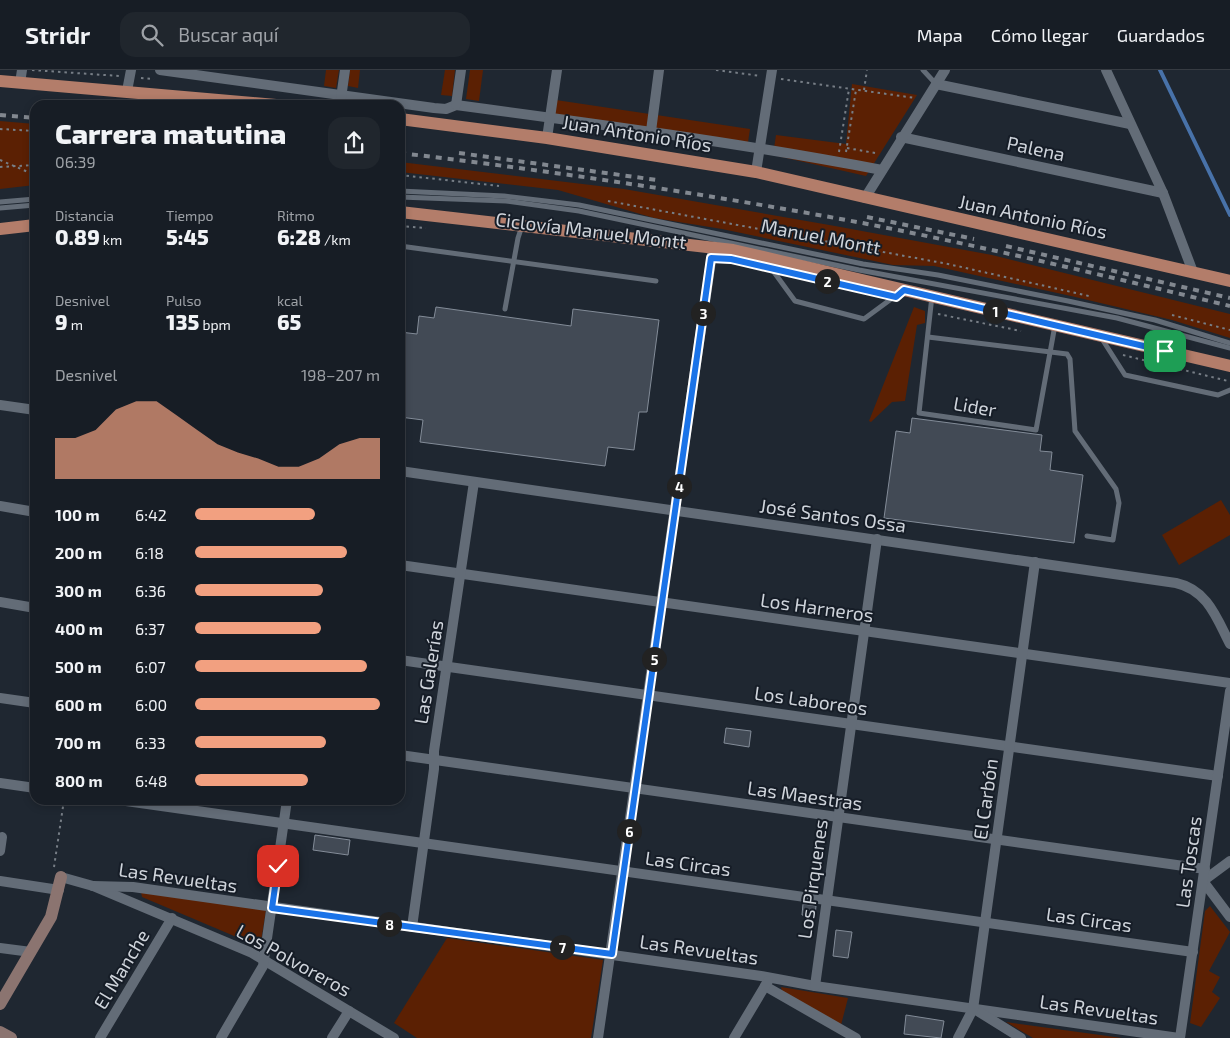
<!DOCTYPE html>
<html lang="es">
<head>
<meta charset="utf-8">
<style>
	:root { --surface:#171d25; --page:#20262d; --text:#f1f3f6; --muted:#9ea2a7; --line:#363b42; --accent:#f2a080 }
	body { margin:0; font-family:"Exo 2",sans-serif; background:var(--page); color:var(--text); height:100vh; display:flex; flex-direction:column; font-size:19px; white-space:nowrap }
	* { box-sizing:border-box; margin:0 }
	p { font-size:16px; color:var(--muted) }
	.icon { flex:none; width:28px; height:28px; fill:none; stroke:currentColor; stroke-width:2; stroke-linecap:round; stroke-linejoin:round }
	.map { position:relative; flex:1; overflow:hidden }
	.sheet { position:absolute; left:30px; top:30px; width:375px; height:705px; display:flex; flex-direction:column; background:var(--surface); border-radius:15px; box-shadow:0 2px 8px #0003,0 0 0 1px var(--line) }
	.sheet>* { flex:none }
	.pin { position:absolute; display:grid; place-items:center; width:42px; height:42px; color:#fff; margin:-21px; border-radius:10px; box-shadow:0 2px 8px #0006 }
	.km { position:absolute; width:25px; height:25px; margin:-12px; border-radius:50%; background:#222; color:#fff; font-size:14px; line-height:25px; text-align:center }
	.round { display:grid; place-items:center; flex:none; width:52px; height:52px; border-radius:15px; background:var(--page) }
	.overview { display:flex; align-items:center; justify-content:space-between; height:85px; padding:0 25px }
	h1 { font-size:28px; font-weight:800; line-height:38px }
	.metrics { display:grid; grid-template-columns:repeat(3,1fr); gap:8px; height:85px; padding:5px 25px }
	.metrics div { display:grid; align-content:center }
	.metrics b { font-size:21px; font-weight:800 }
	.metrics small { font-size:14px; font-weight:400 }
	.metrics p { font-size:14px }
	.chart { height:140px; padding:10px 25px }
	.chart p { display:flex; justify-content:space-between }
	.chart svg { width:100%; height:90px; margin-top:5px; fill:var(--accent); opacity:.7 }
	ul { padding:0 25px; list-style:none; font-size:16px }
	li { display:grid; grid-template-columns:80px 60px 1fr; align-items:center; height:38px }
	li i { height:12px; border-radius:6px; background:var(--accent) }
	header { display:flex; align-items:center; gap:30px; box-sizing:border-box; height:70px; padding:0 25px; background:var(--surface); border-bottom:1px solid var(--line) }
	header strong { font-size:24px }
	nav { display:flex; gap:28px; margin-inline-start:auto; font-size:18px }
	.search { width:350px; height:45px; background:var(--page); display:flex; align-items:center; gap:12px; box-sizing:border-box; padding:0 18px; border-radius:15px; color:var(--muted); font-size:19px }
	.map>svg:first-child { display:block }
</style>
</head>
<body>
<header>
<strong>Stridr</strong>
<div class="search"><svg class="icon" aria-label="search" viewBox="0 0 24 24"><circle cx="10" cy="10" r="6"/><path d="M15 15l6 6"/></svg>Buscar aquí</div>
<nav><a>Mapa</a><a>Cómo llegar</a><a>Guardados</a></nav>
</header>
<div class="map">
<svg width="1230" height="968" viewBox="0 0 1230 968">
	<rect width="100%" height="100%" fill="#1f2731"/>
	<g fill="#5b2003">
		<polygon points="326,0 339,0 336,18 324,16"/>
		<polygon points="350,0 360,0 358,18 348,16"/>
		<polygon points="445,0 455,0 452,26 441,25"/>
		<polygon points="470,0 483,0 479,31 466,29"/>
		<polygon points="852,14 917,25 866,106 773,85 776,65 846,74"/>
		<polygon points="556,30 750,59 747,79 553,49"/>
		<polygon points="0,51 35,54 35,115 0,119"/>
		<polygon points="400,92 624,119 835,156 992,185 1230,244 1230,268 1172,250 1071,226 934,196 893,195 722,159 654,148 558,120 400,102"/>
		<polygon points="914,237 925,241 925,253 917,255 905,331 892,332 871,352 869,351"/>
		<polygon points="1221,430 1230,445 1230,465 1179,495 1162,465"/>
		<polygon points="141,822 266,840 260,877 142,827"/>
		<polygon points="1210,836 1230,862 1209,901 1220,907 1212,922 1220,928 1201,957 1190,953 1205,841"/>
		<polygon points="447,868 603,890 591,968 417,968 394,953"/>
		<polygon points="781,917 848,928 841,955 783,923"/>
		<polygon points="1006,952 1122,968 1033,968"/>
	</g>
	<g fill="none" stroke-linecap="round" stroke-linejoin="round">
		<polyline stroke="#4872a9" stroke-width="4" points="1160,0 1230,145"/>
	</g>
	<g fill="#424a55" stroke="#838c98">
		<polygon points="436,237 571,256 573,239 659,250 647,342 639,342 634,380 608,377 605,396 420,372 423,350 400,347 400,262 417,264 419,246 434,248"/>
		<polygon points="912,348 1042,365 1040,381 1052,382 1050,400 1083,405 1074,473 884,448 896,361 910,363"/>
		<polygon points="726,658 751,661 749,677 724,673"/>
		<polygon points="315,765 350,770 348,785 313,780"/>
		<polygon points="803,834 816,836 815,846 802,845"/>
		<polygon points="836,860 852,862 848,888 833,886"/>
		<polygon points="906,945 944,951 941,968 904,964"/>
	</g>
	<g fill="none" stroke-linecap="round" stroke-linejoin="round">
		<g stroke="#777e86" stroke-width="2" stroke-dasharray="2.5 4" stroke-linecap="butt">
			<polyline points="32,0 119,6"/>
			<polyline points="716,0 761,6"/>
			<polyline points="141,8 154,9"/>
			<polyline points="781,9 915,28"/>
			<polyline points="864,20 867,0"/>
			<polyline points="0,59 35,61"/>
			<polyline points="847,78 875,83"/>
			<polyline points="839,82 849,19"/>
			<polyline points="846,82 856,20"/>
			<polyline points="0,90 35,105"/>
			<polyline points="0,97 35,95"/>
			<polyline points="400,105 499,116"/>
			<polyline points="608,131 948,194 1089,226"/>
			<polyline points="400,156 426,158"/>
			<polyline points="938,244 1021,261"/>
			<polyline points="1172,245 1230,260"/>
			<polyline points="1123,285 1228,311"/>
			<polyline points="54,797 64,730"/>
		</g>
		<g stroke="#636c77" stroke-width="5">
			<polyline points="923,0 936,14"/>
			<polyline points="400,121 504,126 579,135 863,194 938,205 1068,231 1155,250 1230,273"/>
			<polyline points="400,127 506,131 579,141 859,200 1117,248 1230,278"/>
			<polyline points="0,132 35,129"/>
			<polyline points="0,138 35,135"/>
			<polyline points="400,176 656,211"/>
			<polyline points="771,190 771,198 795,231 864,249 902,221"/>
			<polyline points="932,226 919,343 1036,360 1055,255"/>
			<polyline points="505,239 518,168 522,156"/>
			<polyline points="928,267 1067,284 1070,289 1075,361 1116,419 1119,433 1113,470 1087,466"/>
			<polyline points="1102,269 1125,305 1218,325 1230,320"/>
		</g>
		<g stroke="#636c77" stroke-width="10">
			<path d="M160 0 434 38 446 39 456 35C598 54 740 73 882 100"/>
			<polyline points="1106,0 1163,123 1193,202"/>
			<polyline points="20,13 22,0"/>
			<polyline points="936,14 1130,54"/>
			<polyline points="127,21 131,0"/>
			<polyline points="340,35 345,0"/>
			<polyline points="456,35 461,0"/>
			<polyline points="651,61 659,0"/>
			<polyline points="901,67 1163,123"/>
			<polyline points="547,68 557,0"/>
			<polyline points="756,102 772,0"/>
			<polyline points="865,128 945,0"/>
			<polyline points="0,335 35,340"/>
			<path d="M400 401 1176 513C1208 520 1217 549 1230 574"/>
			<polyline points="0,436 35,442"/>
			<polyline points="400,495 1230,613"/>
			<polyline points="0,532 35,538"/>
			<polyline points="400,590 1218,706"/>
			<polyline points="0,628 35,633"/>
			<polyline points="400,685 1205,799"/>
			<polyline points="0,713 35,718"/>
			<polyline points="119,730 1193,882"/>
			<polyline points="0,781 2,767"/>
			<polyline points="1230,791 1203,811 1230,847"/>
			<polyline points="61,807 93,816 252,883 394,968"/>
			<polyline points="0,811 59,820"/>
			<polyline points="93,816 133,817 761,906 815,916 1179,968"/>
			<polyline points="412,857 434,699 434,681 474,412"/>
			<polyline points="0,878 31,882"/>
			<polyline points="765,916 856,968"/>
			<polyline points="815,916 877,469"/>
			<polyline points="976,940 1021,968"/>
			<polyline points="100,968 172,848"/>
			<polyline points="221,968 263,896 287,730"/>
			<polyline points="332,968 349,941"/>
			<polyline points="598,968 713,177"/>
			<polyline points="734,968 768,911"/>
			<polyline points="958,968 973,939 1035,492"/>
			<polyline points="1180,968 1230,621"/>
		</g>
		<g stroke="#8b7470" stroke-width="12">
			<polyline points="0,934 51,847 61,807"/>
			<polyline points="0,962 11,968"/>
		</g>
		<g stroke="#b37d6a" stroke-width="12">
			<polyline points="0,11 276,35"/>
			<polyline points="400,49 547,68 756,102 1230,211"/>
			<polyline points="400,142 733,180 1230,296"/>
			<polyline points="0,159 35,155"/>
		</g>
		<g stroke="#828890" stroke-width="4" stroke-dasharray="6 6" stroke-linecap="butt">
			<polyline points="0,45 35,48"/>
			<path d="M400 83C553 101 706 124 857 152 982 176 1106 206 1230 236"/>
			<polyline points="459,83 657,110"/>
			<polyline points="867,147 974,169"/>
			<polyline points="1006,176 1230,228"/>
		</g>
	</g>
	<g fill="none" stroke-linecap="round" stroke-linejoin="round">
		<g stroke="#fff" stroke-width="10">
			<polyline id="route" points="278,796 272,838 612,884 711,188 731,189 896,227 904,220 1165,281"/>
		</g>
		<use href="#route" stroke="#1a73e8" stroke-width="6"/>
	</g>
	<g text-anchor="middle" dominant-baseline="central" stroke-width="4" stroke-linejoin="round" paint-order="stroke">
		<g font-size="19" fill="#cfd4db" stroke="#161d27">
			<text transform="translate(637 63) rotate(9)">Juan Antonio Ríos</text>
			<text transform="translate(1036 78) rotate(12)">Palena</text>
			<text transform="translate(1033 146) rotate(12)">Juan Antonio Ríos</text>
			<text transform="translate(591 160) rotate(7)">Ciclovía Manuel Montt</text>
			<text transform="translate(821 166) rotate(11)">Manuel Montt</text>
			<text transform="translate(975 336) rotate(10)">Lider</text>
			<text transform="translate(833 445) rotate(8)">José Santos Ossa</text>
			<text transform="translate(817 537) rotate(8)">Los Harneros</text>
			<text transform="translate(428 602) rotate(-81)">Las Galerías</text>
			<text transform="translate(811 630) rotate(8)">Los Laboreos</text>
			<text transform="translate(805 725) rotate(8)">Las Maestras</text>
			<text transform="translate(985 729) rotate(-82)">El Carbón</text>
			<text transform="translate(1188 792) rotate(-82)">Las Toscas</text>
			<text transform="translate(688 793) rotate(8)">Las Circas</text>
			<text transform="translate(178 807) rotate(8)">Las Revueltas</text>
			<text transform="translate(812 809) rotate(-82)">Los Pirquenes</text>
			<text transform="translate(1089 849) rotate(8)">Las Circas</text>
			<text transform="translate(699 879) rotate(8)">Las Revueltas</text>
			<text transform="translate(294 890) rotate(29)">Los Polvoreros</text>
			<text transform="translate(121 899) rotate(-59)">El Manche</text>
			<text transform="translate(1099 939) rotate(8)">Las Revueltas</text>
		</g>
	</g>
</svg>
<div class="pin" style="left:1165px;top:281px;background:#1e9e55"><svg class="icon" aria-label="arrive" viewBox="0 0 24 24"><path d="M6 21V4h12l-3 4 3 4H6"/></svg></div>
<div class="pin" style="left:278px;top:796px;background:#d93025"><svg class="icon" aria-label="check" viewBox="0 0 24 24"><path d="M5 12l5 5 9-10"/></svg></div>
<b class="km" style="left:995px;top:241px">1</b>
<b class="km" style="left:827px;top:211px">2</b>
<b class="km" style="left:703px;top:243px">3</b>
<b class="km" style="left:679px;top:416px">4</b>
<b class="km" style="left:654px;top:589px">5</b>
<b class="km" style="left:629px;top:761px">6</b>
<b class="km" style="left:562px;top:877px">7</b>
<b class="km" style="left:389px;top:854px">8</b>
<section class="sheet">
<div class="overview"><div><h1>Carrera matutina</h1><p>06:39</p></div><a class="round"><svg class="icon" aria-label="share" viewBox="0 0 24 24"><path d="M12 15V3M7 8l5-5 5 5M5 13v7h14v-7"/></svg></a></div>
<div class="metrics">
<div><p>Distancia</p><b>0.89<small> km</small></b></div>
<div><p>Tiempo</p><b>5:45</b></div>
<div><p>Ritmo</p><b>6:28<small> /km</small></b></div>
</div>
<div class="metrics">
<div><p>Desnivel</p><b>9<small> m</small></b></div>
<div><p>Pulso</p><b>135<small> bpm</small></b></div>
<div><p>kcal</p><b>65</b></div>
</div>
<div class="chart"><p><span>Desnivel</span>198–207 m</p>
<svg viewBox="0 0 160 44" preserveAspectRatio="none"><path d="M0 44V24L10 24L20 20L30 10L40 6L50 6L60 13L70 20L80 27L90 31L100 34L110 38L120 38L130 34L140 27L150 24L160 24V44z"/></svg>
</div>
<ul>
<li><b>100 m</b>6:42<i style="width:65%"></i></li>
<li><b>200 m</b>6:18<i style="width:82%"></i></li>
<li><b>300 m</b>6:36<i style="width:69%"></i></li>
<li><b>400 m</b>6:37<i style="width:68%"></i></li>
<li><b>500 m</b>6:07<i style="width:93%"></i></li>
<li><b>600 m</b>6:00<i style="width:100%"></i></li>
<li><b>700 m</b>6:33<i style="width:71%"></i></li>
<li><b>800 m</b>6:48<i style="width:61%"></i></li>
</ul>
</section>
</div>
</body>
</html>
